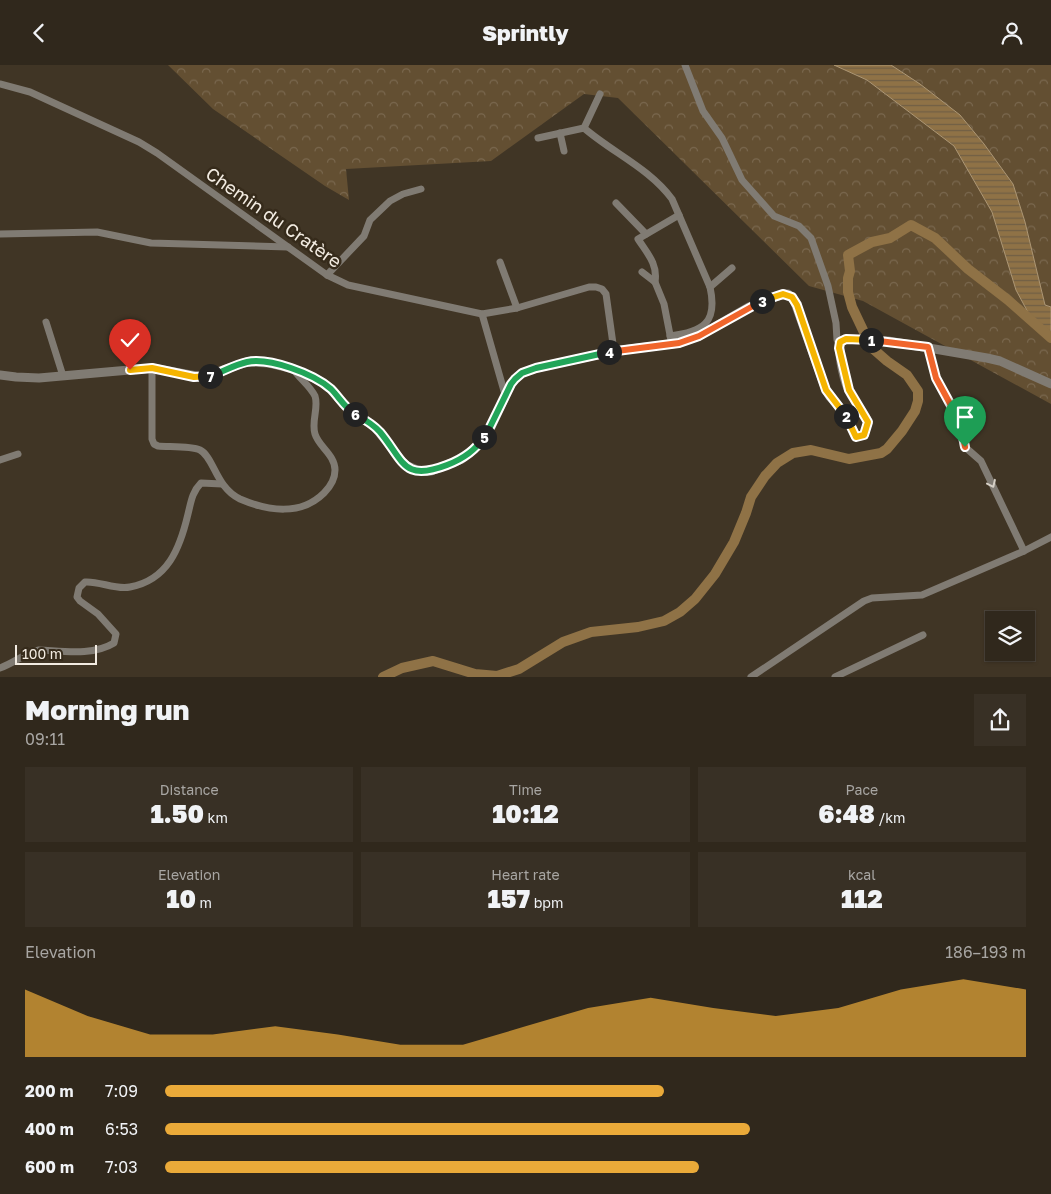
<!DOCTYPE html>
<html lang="en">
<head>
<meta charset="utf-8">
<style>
	:root { --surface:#30281c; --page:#383025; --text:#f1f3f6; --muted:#a8a6a3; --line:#4b443b; --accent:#eaaa39 }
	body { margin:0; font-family:"Golos Text",sans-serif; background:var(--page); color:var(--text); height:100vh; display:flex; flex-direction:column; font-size:19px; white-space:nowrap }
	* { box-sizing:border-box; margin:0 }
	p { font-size:16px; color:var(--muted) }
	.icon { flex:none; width:28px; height:28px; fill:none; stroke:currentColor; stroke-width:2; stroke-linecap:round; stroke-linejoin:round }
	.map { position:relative; height:612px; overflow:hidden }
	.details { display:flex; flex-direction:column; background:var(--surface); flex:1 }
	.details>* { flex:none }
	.controls { position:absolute; left:985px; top:546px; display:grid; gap:10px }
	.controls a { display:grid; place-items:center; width:50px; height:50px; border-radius:0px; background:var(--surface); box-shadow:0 1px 4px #0004,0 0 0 1px var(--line); font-size:25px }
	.scale { position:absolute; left:15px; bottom:12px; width:82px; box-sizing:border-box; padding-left:5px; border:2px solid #f3ece2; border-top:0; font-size:14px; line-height:18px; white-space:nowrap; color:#f3ece2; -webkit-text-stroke:4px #362b1b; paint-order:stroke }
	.pin { position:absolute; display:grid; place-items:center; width:42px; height:42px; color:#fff; margin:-51px -21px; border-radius:50% 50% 50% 0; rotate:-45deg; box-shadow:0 0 5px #0007 }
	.pin .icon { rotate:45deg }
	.km { position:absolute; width:25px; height:25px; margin:-12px; border-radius:50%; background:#222; color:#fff; font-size:14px; line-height:25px; text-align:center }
	.round { display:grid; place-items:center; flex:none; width:52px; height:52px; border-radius:0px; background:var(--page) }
	.head { display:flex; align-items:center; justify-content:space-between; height:85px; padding:0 25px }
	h1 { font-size:28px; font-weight:800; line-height:38px }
	.stats { display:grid; grid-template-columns:repeat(3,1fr); gap:8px; height:85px; padding:5px 25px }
	.stats div { display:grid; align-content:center; border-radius:0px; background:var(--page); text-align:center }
	.stats b { font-size:25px; font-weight:800 }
	.stats small { font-size:14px; font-weight:400 }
	.stats p { font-size:14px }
	.chart { height:140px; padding:10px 25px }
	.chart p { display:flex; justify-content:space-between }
	.chart svg { width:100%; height:90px; margin-top:5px; fill:var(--accent); opacity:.7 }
	ul { padding:0 25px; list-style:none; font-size:16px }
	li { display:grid; grid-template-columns:80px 60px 1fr; align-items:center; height:38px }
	li i { height:12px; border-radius:6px; background:var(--accent) }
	header { display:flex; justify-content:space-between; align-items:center; height:65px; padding:0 25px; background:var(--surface); font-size:22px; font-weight:800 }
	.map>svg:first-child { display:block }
</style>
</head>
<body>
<header><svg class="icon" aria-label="back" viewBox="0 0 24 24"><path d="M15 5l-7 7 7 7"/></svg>Sprintly<svg class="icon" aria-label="person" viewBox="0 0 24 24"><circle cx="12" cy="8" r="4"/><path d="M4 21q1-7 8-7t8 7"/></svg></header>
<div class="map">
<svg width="1051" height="612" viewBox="0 0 1051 612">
	<defs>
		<pattern id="forest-crowns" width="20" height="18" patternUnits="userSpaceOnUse" patternTransform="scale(1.25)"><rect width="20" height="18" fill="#634f32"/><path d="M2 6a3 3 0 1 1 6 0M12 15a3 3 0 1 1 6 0" fill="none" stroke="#7a684f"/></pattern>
		<pattern id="water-rules" width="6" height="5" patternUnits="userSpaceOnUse" patternTransform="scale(1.25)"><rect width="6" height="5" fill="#8f7246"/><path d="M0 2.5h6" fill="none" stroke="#705f45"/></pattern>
	</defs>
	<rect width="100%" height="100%" fill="#403525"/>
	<g fill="url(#forest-crowns)">
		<polygon points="168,0 834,0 867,15 954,81 992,147 1016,225 1031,253 1051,275 1051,339 863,236 809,221 618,33 584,29 491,96 346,104 349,135 325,121 213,44"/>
		<polygon points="891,0 1051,0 1051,242 1045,240 1025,157 1013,119 984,79 960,50 920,19"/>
	</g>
	<polygon fill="url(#water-rules)" stroke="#ad9775" points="834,0 891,0 920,19 960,50 984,79 1013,119 1025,157 1045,240 1051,242 1051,275 1031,253 1016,225 992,147 954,81 867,15"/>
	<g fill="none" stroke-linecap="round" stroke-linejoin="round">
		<polyline stroke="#ad9775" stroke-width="2" points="385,611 385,612"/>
		<polyline stroke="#8f7246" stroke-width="10" points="383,612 402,603 433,596 475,609 497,611 519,604 563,577 591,567 638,562 664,556 680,547 695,534 715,509 734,477 746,448 751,432 765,411 777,398 793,388 811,385 849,394 881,388 887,384 902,366 915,346 918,336 918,326 907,310 887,296 871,282 852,242 848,227 848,213 850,206 848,190 872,177 890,173 911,160 935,173 968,204 1008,235 1051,273"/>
		<g stroke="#807b73" stroke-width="7">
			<polyline points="685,0 703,46 722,73 742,115 774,151 799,161 811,173 828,221 836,258 837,275 841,277"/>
			<polyline points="0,19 30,27 139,77 157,88 327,210 348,220 482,249 517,243 589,222 596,222 602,224 606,229 614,286"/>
			<path d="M600 29 584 63C613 88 649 103 672 134L710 222C718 258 703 267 670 271"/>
			<polyline points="560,68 564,86"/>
			<polyline points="538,73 584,63"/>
			<polyline points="616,138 646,169"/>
			<polyline points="0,169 97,167 151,178 288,182"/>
			<polyline points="500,197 517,243"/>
			<polyline points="642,207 655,217 664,239 671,275"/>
			<polyline points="327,210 364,171 370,155 390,136 403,129 421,124"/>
			<path d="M655 217C658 199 647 188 638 174L679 150"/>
			<polyline points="710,222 732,203"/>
			<polyline points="482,249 504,326 506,327"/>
			<polyline points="46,257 63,311"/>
			<polyline points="928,282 936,313 960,357 965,382 981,396 1024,486"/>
			<path d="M152 303V374L154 379 158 381C169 382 191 381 200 385 214 392 216 423 240 434 268 446 301 451 324 428 331 421 335 414 335 405 335 390 319 382 315 369 311 356 319 343 315 331 310 321 300 314 294 305"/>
			<polyline points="0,395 18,389"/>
			<path d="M0 603C14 598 25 588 39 585 63 586 93 591 114 578L116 569 98 549 80 536 77 532 79 523 85 517C100 516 115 525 130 522 168 515 180 483 188 449 191 437 192 427 201 418L222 419"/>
			<polyline points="751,612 864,536 872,533 922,530 1024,486 1051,472"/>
			<polyline points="835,612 923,570"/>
		</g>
		<path stroke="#807b73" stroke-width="9" d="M0 310 16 312 39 313 152 303 202 312 247 297 269 298 294 304 320 316 330 324 352 348 374 361 405 400 417 405 431 406 462 394 479 379 491 362 511 319 522 308 536 303 614 286 679 278 699 271 749 242 783 229H788L794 235 826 325 830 332 843 346 856 372 864 370 868 357C864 347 857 340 851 330 845 320 837 289 841 277L846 274 888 276 987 293 1000 296 1051 319"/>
	</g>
	<defs><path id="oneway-chevron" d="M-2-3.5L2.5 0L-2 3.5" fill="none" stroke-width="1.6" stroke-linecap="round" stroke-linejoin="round" transform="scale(1.25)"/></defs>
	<use stroke="#d6d0c6" href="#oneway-chevron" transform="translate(992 419) rotate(65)"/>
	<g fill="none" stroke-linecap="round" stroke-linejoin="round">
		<g stroke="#fff" stroke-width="10">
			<polyline id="split-1" points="871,275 928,282 936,313 960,357 965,382"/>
		</g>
		<g stroke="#fff" stroke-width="10">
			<polyline id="split-2" points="846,351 856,372 864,370 868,357 849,325 839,283 840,277 846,274 871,275"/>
		</g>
		<g stroke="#fff" stroke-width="10">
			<polyline id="split-3" points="762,236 783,229 792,232 797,240 826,325 846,351"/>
		</g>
		<g stroke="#fff" stroke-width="10">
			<polyline id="split-4" points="609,287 679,278 699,271 762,236"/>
		</g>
		<g stroke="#fff" stroke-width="10">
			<polyline id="split-5" points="484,372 490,362 511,319 515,314 522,308 536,303 609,287"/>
		</g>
		<g stroke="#fff" stroke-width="10">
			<path id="split-6" d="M355 349C364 354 373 359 380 367 404 396 403 417 447 400 463 394 475 386 484 372"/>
		</g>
		<g stroke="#fff" stroke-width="10">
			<path id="split-7" d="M210 311C222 307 234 300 247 297 269 292 314 309 331 324 339 332 345 343 355 349"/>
		</g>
		<g stroke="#fff" stroke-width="10">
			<polyline id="split-8" points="130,305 152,303 194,312 210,311"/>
		</g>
		<use href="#split-1" stroke="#f0652b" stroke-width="6"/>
		<use href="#split-2" stroke="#f5b400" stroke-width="6"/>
		<use href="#split-3" stroke="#f5b400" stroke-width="6"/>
		<use href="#split-4" stroke="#f0652b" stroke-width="6"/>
		<use href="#split-5" stroke="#22a559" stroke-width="6"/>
		<use href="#split-6" stroke="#22a559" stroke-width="6"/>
		<use href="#split-7" stroke="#22a559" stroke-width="6"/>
		<use href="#split-8" stroke="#f5b400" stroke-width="6"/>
	</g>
	<g text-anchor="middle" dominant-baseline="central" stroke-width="5" stroke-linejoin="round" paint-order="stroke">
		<g font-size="18" fill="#f3ece2" stroke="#362b1b">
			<text transform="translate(274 152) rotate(35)">Chemin du Cratère</text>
		</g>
	</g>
</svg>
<div class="controls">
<a><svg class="icon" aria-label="layers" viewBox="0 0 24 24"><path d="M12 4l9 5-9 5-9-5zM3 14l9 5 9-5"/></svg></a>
</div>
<div class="scale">100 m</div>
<div class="pin" style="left:965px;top:382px;background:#1e9e55"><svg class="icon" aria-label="arrive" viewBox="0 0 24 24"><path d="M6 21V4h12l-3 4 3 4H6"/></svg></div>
<div class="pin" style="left:130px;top:305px;background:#d93025"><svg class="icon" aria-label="check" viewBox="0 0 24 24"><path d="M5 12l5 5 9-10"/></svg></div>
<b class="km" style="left:871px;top:275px">1</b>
<b class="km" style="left:846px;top:351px">2</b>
<b class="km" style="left:762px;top:236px">3</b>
<b class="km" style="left:609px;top:287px">4</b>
<b class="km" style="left:484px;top:372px">5</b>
<b class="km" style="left:355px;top:349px">6</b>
<b class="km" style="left:210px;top:311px">7</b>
</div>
<section class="details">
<div class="head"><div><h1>Morning run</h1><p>09:11</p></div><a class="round"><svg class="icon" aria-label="share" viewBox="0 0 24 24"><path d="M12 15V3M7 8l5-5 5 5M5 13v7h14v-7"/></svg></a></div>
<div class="stats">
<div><p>Distance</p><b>1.50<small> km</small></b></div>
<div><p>Time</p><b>10:12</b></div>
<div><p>Pace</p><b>6:48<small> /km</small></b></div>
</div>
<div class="stats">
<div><p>Elevation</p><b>10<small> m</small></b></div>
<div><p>Heart rate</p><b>157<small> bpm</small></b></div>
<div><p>kcal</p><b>112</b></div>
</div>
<div class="chart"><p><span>Elevation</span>186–193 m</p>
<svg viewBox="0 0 160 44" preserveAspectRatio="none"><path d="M0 44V11L10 24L20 33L30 33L40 29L50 33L60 38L70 38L80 29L90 20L100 15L110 20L120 24L130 20L140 11L150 6L160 11V44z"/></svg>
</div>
<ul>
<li><b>200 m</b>7:09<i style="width:58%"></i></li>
<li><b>400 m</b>6:53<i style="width:68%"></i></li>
<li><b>600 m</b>7:03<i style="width:62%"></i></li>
</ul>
</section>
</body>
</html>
